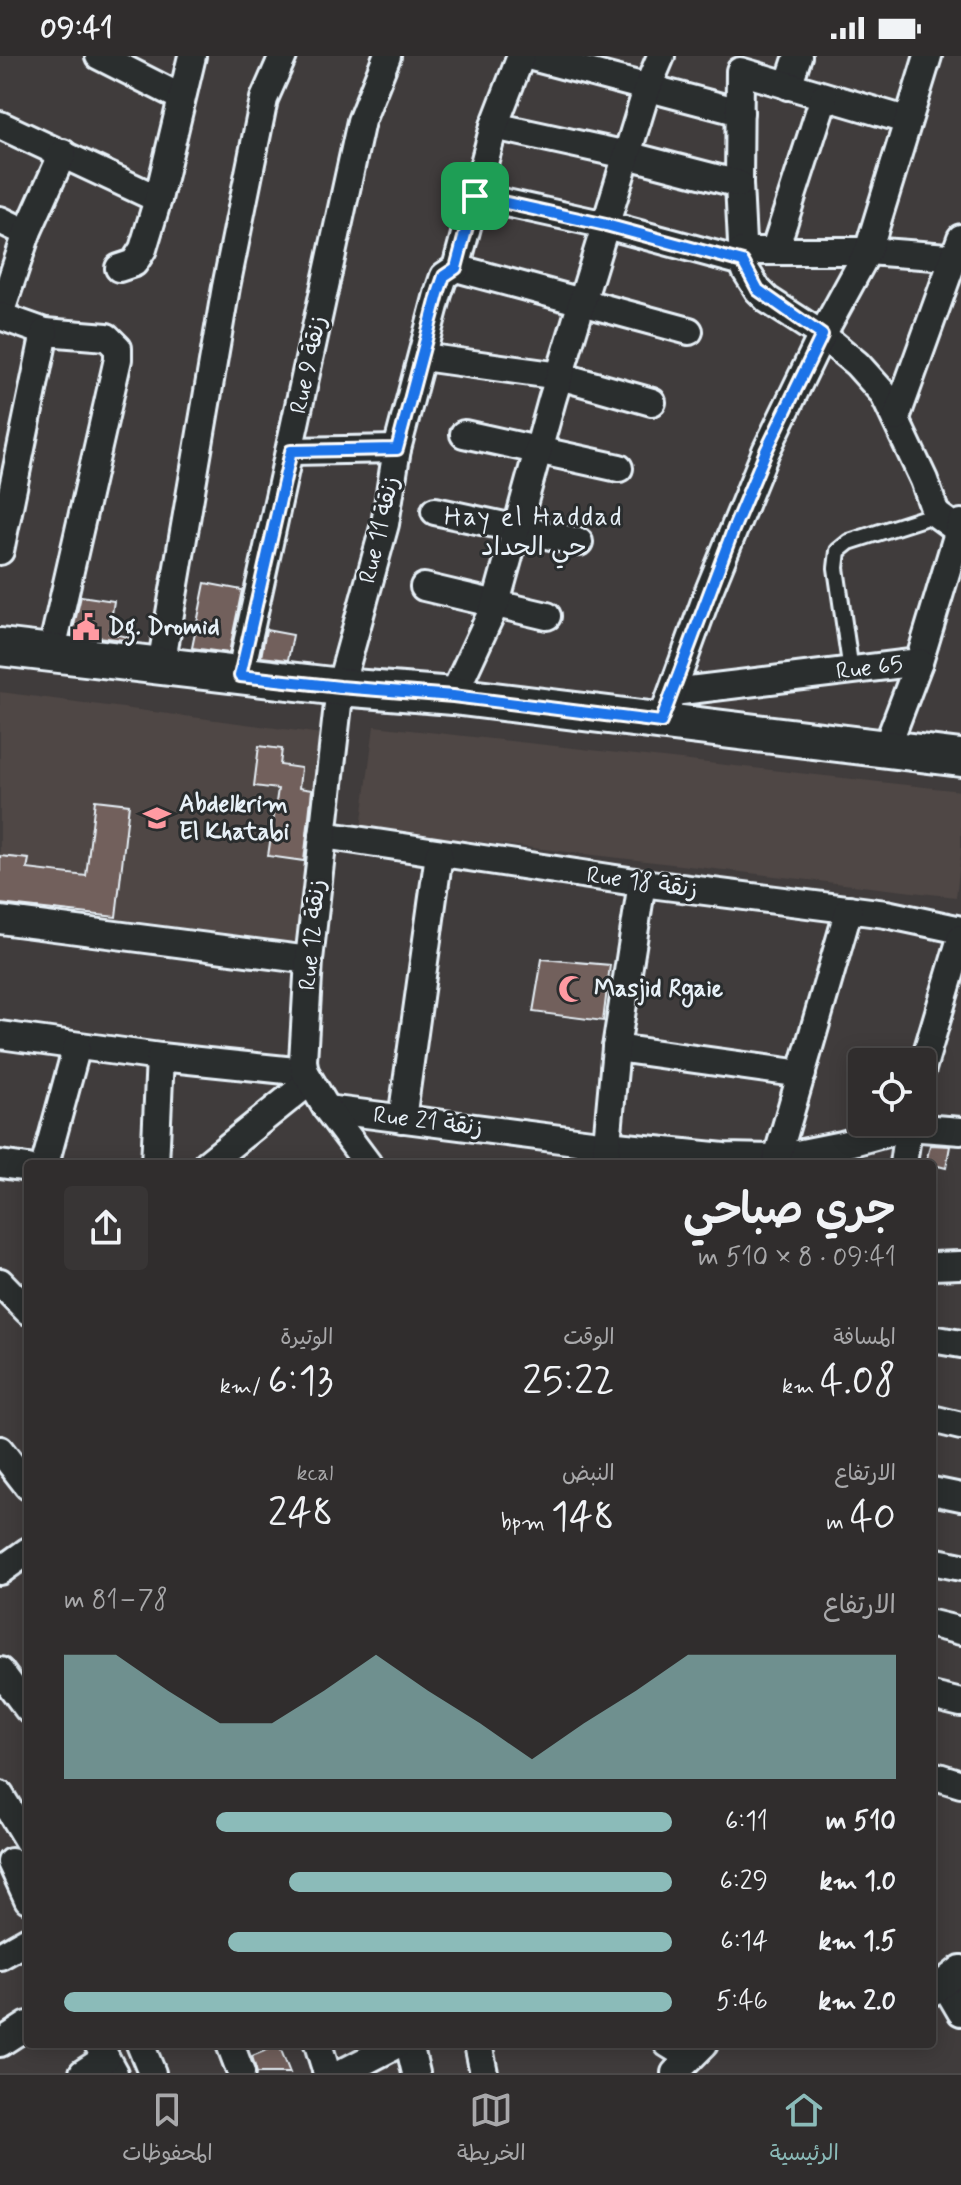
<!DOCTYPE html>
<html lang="ar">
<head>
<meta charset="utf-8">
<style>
	:root { --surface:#302d2d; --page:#383535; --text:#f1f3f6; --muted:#a8a8aa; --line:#4b4949; --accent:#8bbbb9 }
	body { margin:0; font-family:Mynerve,"Playpen Sans Arabic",sans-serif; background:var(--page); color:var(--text); direction:rtl; height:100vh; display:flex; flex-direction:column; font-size:30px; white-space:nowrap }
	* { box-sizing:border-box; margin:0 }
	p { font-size:26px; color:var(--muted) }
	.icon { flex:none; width:44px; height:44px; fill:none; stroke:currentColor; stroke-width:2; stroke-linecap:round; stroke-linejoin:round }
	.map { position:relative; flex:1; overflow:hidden; direction:ltr }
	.details { position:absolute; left:24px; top:1104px; width:912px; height:888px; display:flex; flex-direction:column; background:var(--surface); border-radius:8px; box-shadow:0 4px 20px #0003,0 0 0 2px var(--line); direction:rtl }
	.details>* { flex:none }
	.controls { position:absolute; left:848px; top:992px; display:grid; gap:16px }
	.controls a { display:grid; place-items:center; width:88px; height:88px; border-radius:8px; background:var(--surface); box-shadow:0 4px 20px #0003,0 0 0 2px var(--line); font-size:40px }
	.pin { position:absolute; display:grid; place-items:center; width:68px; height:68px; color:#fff; margin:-34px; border-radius:16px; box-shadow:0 4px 12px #0006 }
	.round { display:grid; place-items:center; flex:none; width:84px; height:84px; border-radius:8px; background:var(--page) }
	.overview { display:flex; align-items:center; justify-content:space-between; height:136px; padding:0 40px }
	h1 { font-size:44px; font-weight:600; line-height:60px }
	.figures { display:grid; grid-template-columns:repeat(3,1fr); gap:12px; height:136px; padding:8px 40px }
	.figures div { display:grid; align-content:center }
	.figures b { font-size:40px; font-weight:600 }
	.figures small { font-size:22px; font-weight:400 }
	.figures p { font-size:22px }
	.chart { height:224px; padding:16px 40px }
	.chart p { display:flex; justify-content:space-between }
	.chart svg { width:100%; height:144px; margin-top:8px; fill:var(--accent); opacity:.7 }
	ul { padding:0 40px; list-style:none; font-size:26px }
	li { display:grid; grid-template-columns:128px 96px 1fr; align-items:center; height:60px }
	li i { height:20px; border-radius:10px; background:var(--accent) }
	.status { display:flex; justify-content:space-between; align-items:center; height:56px; padding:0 40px; background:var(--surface); direction:ltr }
	.status svg { height:22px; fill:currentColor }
	.dock { display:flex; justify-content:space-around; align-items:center; height:112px; border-top:2px solid var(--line); background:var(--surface); font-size:22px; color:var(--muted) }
	.dock a { display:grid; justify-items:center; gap:4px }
	.dock .on { color:var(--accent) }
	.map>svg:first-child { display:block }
</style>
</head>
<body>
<div class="status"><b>09:41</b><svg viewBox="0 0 49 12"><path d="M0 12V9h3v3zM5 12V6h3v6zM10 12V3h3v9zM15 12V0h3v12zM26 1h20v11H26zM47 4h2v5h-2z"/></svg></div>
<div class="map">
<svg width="961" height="2017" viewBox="0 0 961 2017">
	<rect width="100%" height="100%" fill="#403c3c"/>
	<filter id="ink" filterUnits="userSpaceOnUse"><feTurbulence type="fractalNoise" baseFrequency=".0125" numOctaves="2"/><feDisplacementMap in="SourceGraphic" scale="16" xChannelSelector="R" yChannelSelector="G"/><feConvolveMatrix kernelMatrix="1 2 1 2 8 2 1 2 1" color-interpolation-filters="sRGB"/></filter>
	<g filter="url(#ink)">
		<g fill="#4f4745">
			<polygon points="0,636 322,678 301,887 0,847"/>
			<polygon points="374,670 961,735 961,799 956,841 361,772"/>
		</g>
		<g fill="#72605b" stroke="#e8f1f8" stroke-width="2">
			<polygon points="205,527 242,534 229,597 192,592"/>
			<polygon points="81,540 114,545 109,577 133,582 133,585 72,578"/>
			<polygon points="266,574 293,579 288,604 261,601"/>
			<polygon points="259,690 282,693 280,709 301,712 299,732 312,734 304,805 268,800 278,733 254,730"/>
			<polygon points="95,744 129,748 116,861 0,848 0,800 29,803 27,813 86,820"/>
			<polygon points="542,903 610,909 603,965 533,956"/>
			<polygon points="930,1089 950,1090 946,1112 926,1107"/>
			<polygon points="279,1989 290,2017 257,2017 252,2000"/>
		</g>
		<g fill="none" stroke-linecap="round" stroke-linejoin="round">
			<g stroke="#e8f1f8" stroke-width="20">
				<polyline id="lane" points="851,615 836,512 838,495 849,486 936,458"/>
			</g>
			<g stroke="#e8f1f8" stroke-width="32">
				<g id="street">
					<polyline points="99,0 180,41"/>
					<polyline points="528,0 740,56"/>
					<polyline points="788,30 798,0"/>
					<polyline points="906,64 740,15 739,128 743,206 746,215 758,234 768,244 822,279 857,308 883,337 924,424 936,458 958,474"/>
					<polyline points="0,69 158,143"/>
					<polyline points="494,70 627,99 739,128"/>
					<polyline points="475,140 606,169 743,206"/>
					<polyline points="0,164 27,177"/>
					<polyline points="775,193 824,41"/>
					<polyline points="742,195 868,195 961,202"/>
					<polyline points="119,212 134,207 143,193 158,143 192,0"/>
					<polyline points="456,212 689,275"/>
					<polyline points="0,258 27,177 63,97"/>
					<polyline points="0,260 45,276 107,281 118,292 118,303 51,598"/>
					<polyline points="423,301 560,320 652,346"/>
					<polyline points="896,362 961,182"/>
					<polyline points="464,378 619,412"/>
					<polyline points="291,395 397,393"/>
					<polyline points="435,455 579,486"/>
					<polyline points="0,495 45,276"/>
					<polyline points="424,531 547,560"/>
					<polyline points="161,610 226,231 264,43 283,0"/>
					<polyline points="240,620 361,65 387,0"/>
					<path id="s1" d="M673 636 919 606 961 467"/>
					<polyline points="453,640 496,547 552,344 647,33 661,0"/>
					<polyline points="661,666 708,537 766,395 822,279 868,195 928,0"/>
					<polyline points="886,693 919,606"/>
					<polyline points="323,779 642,827 886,858 961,874"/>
					<polyline points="0,864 309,904"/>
					<polyline points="0,979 160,1001"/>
					<polyline points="616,992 802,1018"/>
					<polyline points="922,1013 961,882"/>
					<polyline points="327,1053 607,1089 724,1101 777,1102 842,1089 908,1071 961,1075"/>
					<polyline points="402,1063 439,798"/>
					<polyline points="777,1102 849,853"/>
					<polyline points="0,1108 28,1112"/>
					<polyline points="45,1108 77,990"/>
					<polyline points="155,1108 160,1001 305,1016"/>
					<polyline points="207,1108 309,1026"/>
					<polyline points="368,1108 327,1053 305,1016 303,1005 309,904 340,631 385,468 397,393 438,238 444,220 456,212 494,70 521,0"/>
					<polyline points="605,1108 616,992 642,827"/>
					<polyline points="903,1108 909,1066"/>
					<polyline points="932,1210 961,1209"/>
					<polyline points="0,1226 28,1255"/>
					<polyline points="932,1283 961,1288"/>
					<polyline points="932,1363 961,1370"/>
					<polyline points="0,1394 28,1430"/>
					<polyline points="932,1435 961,1441"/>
					<polyline points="932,1505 961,1511"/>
					<polyline points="0,1515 28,1495"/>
					<polyline points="932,1568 961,1575"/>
					<polyline points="0,1615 28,1653"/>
					<polyline points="932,1640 961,1647"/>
					<polyline points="932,1719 961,1728"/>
					<polyline points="0,1739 28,1785"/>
					<polyline points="11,1806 28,1843"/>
					<polyline points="0,1900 28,1884"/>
					<polyline points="944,1927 961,1956"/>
					<polyline points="932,1936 961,1913"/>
					<polyline points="0,1987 28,1969"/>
					<polyline points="98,1988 114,2017"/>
					<polyline points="140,1988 152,2017"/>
					<polyline points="230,1988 241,2017"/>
					<polyline points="318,1988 327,2017"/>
					<polyline points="409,1988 416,2017"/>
					<polyline points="478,1988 484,2017"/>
					<polyline points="668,1988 689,2001"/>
					<polyline points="83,2017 106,2002"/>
					<polyline points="342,2017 398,1988"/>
					<polyline points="675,2017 704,1988"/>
				</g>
			</g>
			<g stroke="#e8f1f8" stroke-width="42">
				<polyline id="secondary" points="0,591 340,631 453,640 961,702"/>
			</g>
			<use href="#lane" stroke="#2a2d2e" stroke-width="14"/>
			<use href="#street" stroke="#2a2d2e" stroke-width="26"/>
			<use href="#secondary" stroke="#2a2d2e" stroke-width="36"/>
		</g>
	</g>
	<g fill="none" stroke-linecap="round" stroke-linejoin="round" filter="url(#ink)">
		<g stroke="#fff" stroke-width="16">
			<polygon id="route" points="475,140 606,169 743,206 758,234 822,279 766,395 733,474 661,666 453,640 340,631 240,620 291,395 397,393 438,238 444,220 456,212"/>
		</g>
		<use href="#route" stroke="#1a73e8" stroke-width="10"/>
	</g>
	<defs>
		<g id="civic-bare" transform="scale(2.16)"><path d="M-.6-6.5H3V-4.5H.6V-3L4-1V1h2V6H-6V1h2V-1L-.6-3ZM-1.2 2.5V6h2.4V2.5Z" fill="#ff9aa2" stroke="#2a2d2e" stroke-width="2.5" paint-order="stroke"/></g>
		<g id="school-bare" transform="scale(2.16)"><path d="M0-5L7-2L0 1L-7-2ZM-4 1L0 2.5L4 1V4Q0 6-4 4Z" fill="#ff9aa2" stroke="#2a2d2e" stroke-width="2.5" paint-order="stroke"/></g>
		<g id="mosque-bare" transform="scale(2.16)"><path d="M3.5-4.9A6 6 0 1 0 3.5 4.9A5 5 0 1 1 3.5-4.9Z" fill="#ff9aa2" stroke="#2a2d2e" stroke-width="2.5" paint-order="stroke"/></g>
	</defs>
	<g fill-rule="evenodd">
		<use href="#civic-bare" x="86" y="571"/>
		<use href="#school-bare" x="157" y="762"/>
		<use href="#mosque-bare" x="572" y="933"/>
	</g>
	<g text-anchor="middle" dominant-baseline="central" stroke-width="6" stroke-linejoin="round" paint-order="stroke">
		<g font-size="24" fill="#e8f1f8" stroke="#2a2d2e">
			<text transform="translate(309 309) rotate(-78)">Rue 9 زنقة</text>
			<text transform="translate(380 474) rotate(-77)">Rue 11 زنقة</text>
			<text stroke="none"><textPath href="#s1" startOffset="198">Rue 65</textPath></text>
			<text transform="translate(642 827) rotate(8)">Rue 18 زنقة</text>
			<text transform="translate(313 879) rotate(-85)">Rue 12 زنقة</text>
			<text transform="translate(428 1066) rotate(7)">Rue 21 زنقة</text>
		</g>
		<g font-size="24" font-weight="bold" fill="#e8f1f8" stroke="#2a2d2e" text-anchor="start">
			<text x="108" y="571">Dg. Dromid</text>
			<text x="179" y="748">Abdelkrim<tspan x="179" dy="28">El Khatabi</tspan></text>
			<text x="594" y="933">Masjid Rgaie</text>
		</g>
		<g font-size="26" letter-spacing="2" fill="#e8f1f8" stroke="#2a2d2e">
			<text x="534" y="462">Hay el Haddad<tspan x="534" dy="30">حي الحداد</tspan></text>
		</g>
	</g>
</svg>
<div class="controls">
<a><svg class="icon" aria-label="locate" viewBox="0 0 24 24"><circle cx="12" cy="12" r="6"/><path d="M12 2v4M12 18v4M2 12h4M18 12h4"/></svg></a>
</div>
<div class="pin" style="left:475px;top:140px;background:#1e9e55"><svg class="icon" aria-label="arrive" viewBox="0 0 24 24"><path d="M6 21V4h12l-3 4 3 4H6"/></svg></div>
<section class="details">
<div class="overview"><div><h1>جري صباحي</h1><p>09:41 · 8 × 510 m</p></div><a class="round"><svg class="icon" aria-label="share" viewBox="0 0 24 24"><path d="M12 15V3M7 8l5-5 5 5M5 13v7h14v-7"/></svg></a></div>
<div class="figures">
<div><p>المسافة</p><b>4.08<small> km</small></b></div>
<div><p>الوقت</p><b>25:22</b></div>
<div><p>الوتيرة</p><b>6:13<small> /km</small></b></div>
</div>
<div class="figures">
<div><p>الارتفاع</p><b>40<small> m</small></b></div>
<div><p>النبض</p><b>148<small> bpm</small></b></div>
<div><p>kcal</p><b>248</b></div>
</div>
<div class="chart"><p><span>الارتفاع</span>78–81 m</p>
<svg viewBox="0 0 160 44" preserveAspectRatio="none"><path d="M0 44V6L10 6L20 17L30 27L40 27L50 17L60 6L70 17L80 27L90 38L100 27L110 17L120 6L130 6L140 6L150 6L160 6V44z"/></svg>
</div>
<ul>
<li><b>510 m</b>6:11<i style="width:75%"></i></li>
<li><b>1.0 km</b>6:29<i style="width:63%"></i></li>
<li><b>1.5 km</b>6:14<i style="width:73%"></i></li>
<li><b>2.0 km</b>5:46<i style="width:100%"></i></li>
</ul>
</section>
</div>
<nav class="dock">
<a class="on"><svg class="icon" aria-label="home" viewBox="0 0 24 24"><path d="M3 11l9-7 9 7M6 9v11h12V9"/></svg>الرئيسية</a>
<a><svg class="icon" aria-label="map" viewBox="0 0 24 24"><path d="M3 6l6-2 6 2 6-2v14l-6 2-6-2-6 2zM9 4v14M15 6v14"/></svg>الخريطة</a>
<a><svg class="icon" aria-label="saved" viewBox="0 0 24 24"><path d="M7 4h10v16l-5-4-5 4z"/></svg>المحفوظات</a>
</nav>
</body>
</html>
